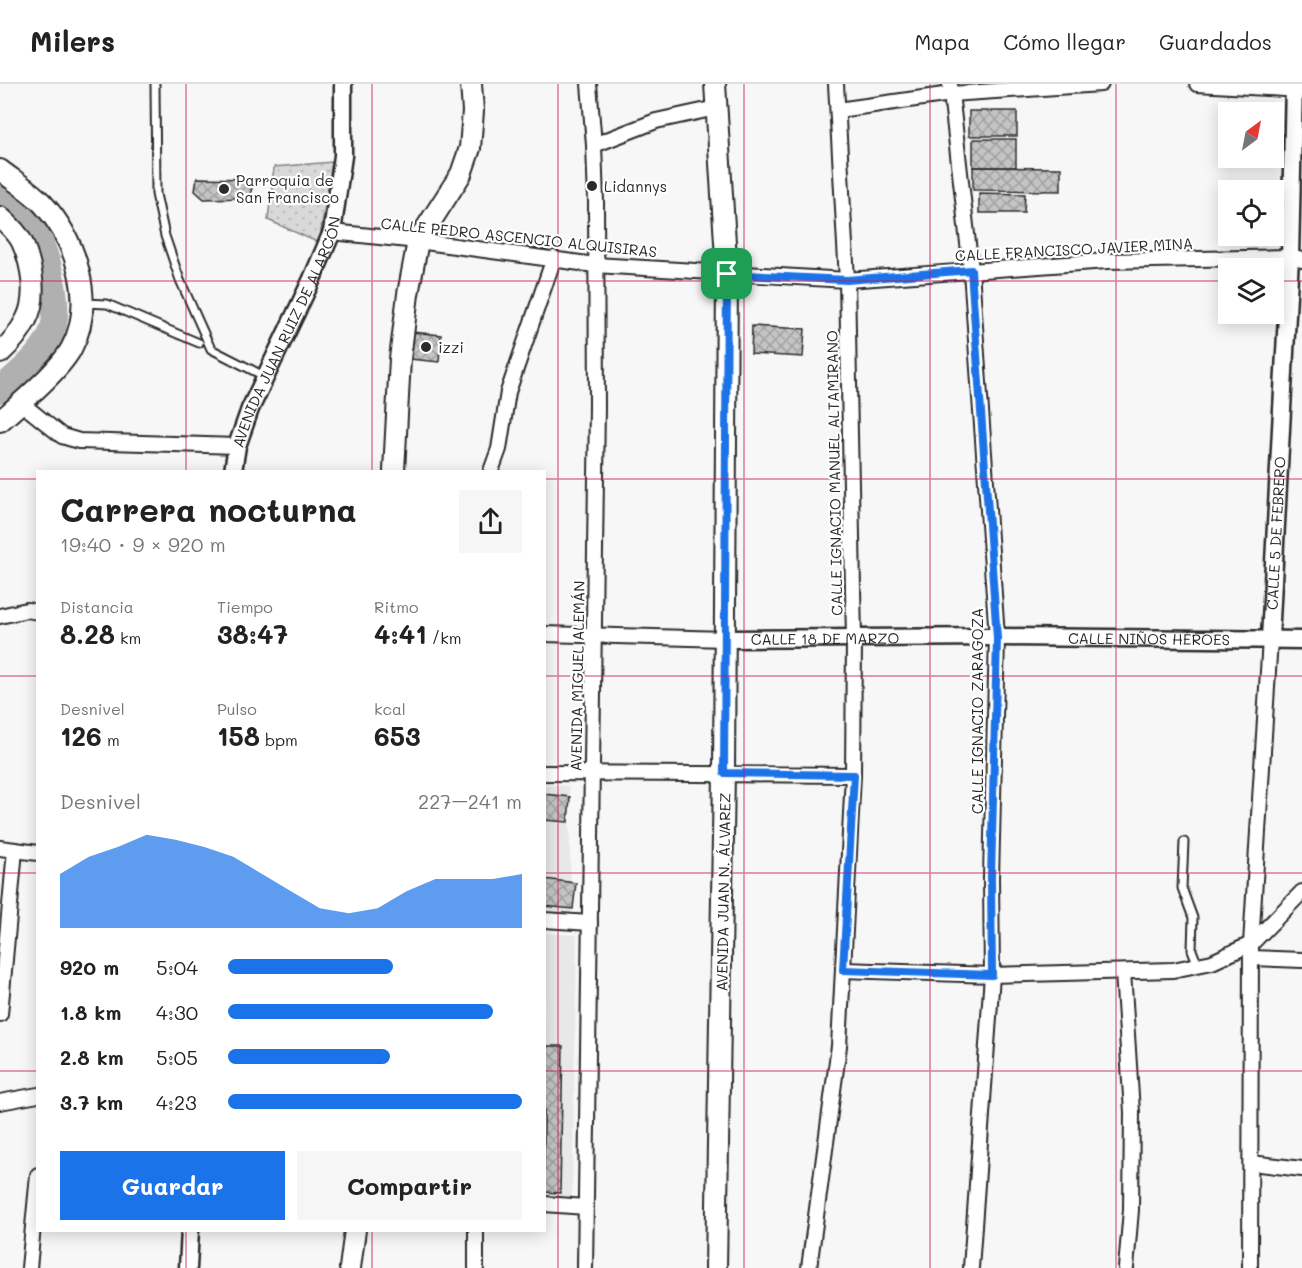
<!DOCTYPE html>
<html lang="es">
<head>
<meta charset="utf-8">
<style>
	:root { --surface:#fff; --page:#f6f6f6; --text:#222; --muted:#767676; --line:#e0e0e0; --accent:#1a73e8 }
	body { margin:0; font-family:Mali,sans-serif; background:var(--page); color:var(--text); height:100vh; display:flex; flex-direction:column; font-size:22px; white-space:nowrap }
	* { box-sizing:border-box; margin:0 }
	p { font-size:20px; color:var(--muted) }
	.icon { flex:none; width:33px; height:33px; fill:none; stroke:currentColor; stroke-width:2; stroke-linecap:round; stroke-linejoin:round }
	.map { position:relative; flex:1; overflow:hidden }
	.sheet { position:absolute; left:36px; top:386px; width:510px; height:762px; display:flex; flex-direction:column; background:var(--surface); border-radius:0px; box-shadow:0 3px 15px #0003 }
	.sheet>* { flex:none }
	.needle { width:39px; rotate:32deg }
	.fabs { position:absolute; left:1218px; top:18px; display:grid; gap:12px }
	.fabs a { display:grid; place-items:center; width:66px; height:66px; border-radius:0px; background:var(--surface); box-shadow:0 3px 15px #0003; font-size:30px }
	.pin { position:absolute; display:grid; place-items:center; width:51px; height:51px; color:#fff; margin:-26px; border-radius:12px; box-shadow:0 3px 9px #0006 }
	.round { display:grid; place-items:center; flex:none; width:63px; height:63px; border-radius:0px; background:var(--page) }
	.summary { display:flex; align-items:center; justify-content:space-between; height:102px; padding:0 24px }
	h1 { font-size:33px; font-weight:700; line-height:45px }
	.figures { display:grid; grid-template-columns:repeat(3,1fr); gap:9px; height:102px; padding:6px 24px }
	.figures div { display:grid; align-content:center }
	.figures b { font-size:26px; font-weight:700 }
	.figures small { font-size:16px; font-weight:400 }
	.figures p { font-size:16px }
	.chart { height:168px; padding:12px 24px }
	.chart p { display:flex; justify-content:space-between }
	.chart svg { width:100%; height:108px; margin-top:6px; fill:var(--accent); opacity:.7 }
	.cta { display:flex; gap:12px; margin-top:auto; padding:12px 24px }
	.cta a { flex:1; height:69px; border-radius:0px; background:var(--accent); color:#fff; font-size:24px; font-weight:700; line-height:69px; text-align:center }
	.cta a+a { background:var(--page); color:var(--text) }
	ul { padding:0 24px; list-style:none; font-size:20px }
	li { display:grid; grid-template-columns:96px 72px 1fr; align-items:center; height:45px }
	li i { height:15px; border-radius:8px; background:var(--accent) }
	header { display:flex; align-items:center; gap:36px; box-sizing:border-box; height:84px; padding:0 30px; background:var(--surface); border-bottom:2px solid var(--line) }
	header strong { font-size:28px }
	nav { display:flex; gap:33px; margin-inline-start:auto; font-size:21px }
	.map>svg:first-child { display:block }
</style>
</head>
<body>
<header>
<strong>Milers</strong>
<nav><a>Mapa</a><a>Cómo llegar</a><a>Guardados</a></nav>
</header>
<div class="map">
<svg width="1302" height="1184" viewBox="0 0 1302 1184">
	<defs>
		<pattern id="park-dots" width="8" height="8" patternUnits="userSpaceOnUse" patternTransform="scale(1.5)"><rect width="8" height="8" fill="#d9d9d9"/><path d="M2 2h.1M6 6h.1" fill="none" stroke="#bababa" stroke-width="1.8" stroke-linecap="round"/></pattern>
		<pattern id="building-cross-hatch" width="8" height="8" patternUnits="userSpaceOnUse" patternTransform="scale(1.5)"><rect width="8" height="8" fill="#c4c4c4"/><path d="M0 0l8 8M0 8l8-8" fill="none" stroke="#9f9f9f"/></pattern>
	</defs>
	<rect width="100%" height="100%" fill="#f7f7f7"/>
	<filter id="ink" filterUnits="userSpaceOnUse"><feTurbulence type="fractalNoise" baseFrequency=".0167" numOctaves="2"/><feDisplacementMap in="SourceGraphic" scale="12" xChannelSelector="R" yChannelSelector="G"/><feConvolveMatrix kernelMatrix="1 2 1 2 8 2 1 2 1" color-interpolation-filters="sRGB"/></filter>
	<g filter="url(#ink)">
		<g fill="#e8e8e8">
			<polygon points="544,701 569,702 571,831 545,829"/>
			<polygon points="544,849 577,851 572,1114 545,1112"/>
		</g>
		<polygon fill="url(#park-dots)" stroke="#828282" stroke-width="1.5" points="332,78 319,159 268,136 274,83"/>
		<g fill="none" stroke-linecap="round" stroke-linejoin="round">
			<path stroke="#b0b0b0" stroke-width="26" d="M0 115C9 122 20 130 28 138 47 160 64 225 50 252 39 274 18 290 0 306"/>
		</g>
		<g fill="url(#building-cross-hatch)" stroke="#2b2b2b" stroke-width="1.5">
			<rect x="969" y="27" width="48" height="25"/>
			<rect x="973" y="55" width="43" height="28"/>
			<polygon points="973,83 1061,84 1061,107 973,106"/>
			<polygon points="197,94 250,95 252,104 249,114 204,115 195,107"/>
			<polygon points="979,109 1025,110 1024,129 979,129"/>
			<polygon points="752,242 805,245 803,273 751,270"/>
			<polygon points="412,248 441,251 439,278 410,275"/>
			<polygon points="544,710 570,713 568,738 544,736"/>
			<polygon points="544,795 576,799 573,825 544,822"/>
			<polygon points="544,962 563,962 560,1109 544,1108"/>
		</g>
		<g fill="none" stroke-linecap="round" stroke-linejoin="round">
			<g stroke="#2b2b2b" stroke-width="11">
				<g id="service">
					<polyline points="155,0 156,110 165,152 180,196 211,265 266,293"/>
					<polyline points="84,219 107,220 199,259"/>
					<polyline points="1184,758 1182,804 1193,834 1192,866 1198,881"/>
				</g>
			</g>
			<g stroke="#2b2b2b" stroke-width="18">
				<g id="minor">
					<polyline points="950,0 971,186 997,553 991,794 992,891 971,1184"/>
					<polyline points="1197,0 1302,6"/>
					<polyline points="838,26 951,10 1101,0"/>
					<polyline points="594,61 656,37 716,24"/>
					<polyline points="332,148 418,157 595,181 847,196 1107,177 1290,173 1302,176"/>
					<polyline points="21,319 62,352 79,357 237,362"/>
					<polyline points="491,387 499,365 508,308 554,174"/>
					<polyline points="0,532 27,526 38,528"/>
					<polyline points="544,550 726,555"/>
					<polyline points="544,689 853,691"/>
					<polyline points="0,764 38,769"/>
					<polyline points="544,836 590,839"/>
					<polyline points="1251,874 1302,876"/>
					<polyline points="843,886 992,891 1173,886 1212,878 1251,860 1302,808"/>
					<polyline points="1123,888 1132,1028 1131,1126 1126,1184"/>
					<polyline points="0,930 15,766"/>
					<polyline points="0,1018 38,1011"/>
					<polyline points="1251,1079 1302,1085"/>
					<polyline points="544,1120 586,1123"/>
					<polyline points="29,1184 38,1091"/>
					<polyline points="476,1184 476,1146"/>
					<polyline points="585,1184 597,322 596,118 594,61 589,0"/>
					<polyline points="809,1184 839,962 853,691 854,555 847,196 836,0"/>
					<polyline points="1250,1184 1251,860 1270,555"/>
				</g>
			</g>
			<g stroke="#2b2b2b" stroke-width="21">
				<g id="tertiary">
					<path id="s1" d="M233 387 237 362 250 325 312 195 332 148 343 72V0"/>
					<path id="s2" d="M726 555 997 553 1302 556"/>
					<path id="s3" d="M1270 555 1290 173 1294 0"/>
					<polyline points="188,1184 190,1146"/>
				</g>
			</g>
			<g stroke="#2b2b2b" stroke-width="24">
				<g id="secondary">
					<polyline points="715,0 727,190 724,689 716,1184"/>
					<path d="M0 86C14 97 31 107 43 120 77 157 96 219 71 265 59 287 20 320 0 337"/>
					<path d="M0 133C8 140 17 148 22 158 32 180 38 214 26 236 20 248 10 260 0 269"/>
					<polyline points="394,387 400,275 408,210 418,157 461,90 470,64 473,27 471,0"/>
					<polyline points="350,1184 355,1146"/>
				</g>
			</g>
			<use href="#service" stroke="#fff" stroke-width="7"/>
			<use href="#minor" stroke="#fff" stroke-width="14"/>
			<use href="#tertiary" stroke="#fff" stroke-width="16"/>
			<use href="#secondary" stroke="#fff" stroke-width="20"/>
		</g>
	</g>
	<g fill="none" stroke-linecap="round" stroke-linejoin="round" filter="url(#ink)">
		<g stroke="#fff" stroke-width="12">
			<polygon id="route" points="971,186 997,554 991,794 992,891 843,886 854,691 724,689 727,190 847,196"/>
		</g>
		<use href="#route" stroke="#1a73e8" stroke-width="8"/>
	</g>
	<path fill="none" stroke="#c2185b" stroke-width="1.5" stroke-opacity="0.55" d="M186 0V387M372 0V387M558 0V1184M744 0V1184M930 0V1184M1116 0V1184M0 197H1228M1274 197H1302M0 395H38M544 395H1302M0 592H38M544 592H1302M0 789H38M544 789H1302M0 987H38M544 987H1302M186 1146V1184M372 1146V1184"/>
	<g fill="#2b2b2b" stroke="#fff" stroke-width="2">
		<circle cx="592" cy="102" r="6"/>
		<circle cx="224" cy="105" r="6"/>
		<circle cx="426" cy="263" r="6"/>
	</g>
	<g text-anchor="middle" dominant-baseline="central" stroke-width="4.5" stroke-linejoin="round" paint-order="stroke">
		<g font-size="15" fill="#2b2b2b" stroke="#fff" text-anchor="start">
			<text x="236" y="96">Parroquia de<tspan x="236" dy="17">San Francisco</tspan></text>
			<text x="604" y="102">Lidannys</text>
			<text x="438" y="263">izzi</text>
		</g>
		<g font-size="15" fill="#2b2b2b" stroke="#fff">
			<text transform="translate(519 153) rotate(6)">CALLE PEDRO ASCENCIO ALQUISIRAS</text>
			<text transform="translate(1074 165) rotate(-3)">CALLE FRANCISCO JAVIER MINA</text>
			<text stroke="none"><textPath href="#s1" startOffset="150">AVENIDA JUAN RUIZ DE ALARCÓN</textPath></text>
			<text transform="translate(834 389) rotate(-91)">CALLE IGNACIO MANUEL ALTAMIRANO</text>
			<text stroke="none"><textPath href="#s3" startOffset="106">CALLE 5 DE FEBRERO</textPath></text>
			<text stroke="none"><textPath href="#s2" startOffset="423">CALLE NIÑOS HÉROES</textPath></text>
			<text stroke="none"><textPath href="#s2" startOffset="99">CALLE 18 DE MARZO</textPath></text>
			<text transform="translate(577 592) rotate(-89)">AVENIDA MIGUEL ALEMÁN</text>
			<text transform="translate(977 627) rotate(-90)">CALLE IGNACIO ZARAGOZA</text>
			<text transform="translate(723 808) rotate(-89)">AVENIDA JUAN N. ÁLVAREZ</text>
		</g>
	</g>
</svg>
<div class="fabs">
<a><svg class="needle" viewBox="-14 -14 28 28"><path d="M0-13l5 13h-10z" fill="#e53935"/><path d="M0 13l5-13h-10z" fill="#767676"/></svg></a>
<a><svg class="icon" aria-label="locate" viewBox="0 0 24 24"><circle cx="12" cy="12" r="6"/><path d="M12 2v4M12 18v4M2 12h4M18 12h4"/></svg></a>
<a><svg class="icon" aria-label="layers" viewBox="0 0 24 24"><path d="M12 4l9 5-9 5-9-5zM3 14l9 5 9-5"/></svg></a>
</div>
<div class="pin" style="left:727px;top:190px;background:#1e9e55"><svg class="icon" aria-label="arrive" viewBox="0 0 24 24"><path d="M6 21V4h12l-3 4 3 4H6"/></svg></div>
<section class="sheet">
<div class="summary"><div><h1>Carrera nocturna</h1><p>19:40 · 9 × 920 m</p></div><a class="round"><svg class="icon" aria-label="share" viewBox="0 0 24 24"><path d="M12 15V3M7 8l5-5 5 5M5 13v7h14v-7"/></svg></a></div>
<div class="figures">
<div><p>Distancia</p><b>8.28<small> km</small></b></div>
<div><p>Tiempo</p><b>38:47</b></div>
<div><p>Ritmo</p><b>4:41<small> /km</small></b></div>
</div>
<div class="figures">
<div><p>Desnivel</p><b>126<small> m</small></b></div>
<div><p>Pulso</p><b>158<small> bpm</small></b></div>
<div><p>kcal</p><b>653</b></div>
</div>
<div class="chart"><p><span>Desnivel</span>227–241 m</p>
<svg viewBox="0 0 160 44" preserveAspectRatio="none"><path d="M0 44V22L10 15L20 11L30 6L40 8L50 11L60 15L70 22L80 29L90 36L100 38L110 36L120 29L130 24L140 24L150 24L160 22V44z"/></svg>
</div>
<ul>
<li><b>920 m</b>5:04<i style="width:56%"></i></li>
<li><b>1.8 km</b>4:30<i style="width:90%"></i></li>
<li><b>2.8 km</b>5:05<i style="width:55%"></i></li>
<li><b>3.7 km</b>4:23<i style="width:100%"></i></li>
</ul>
<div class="cta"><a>Guardar</a><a>Compartir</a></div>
</section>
</div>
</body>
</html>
